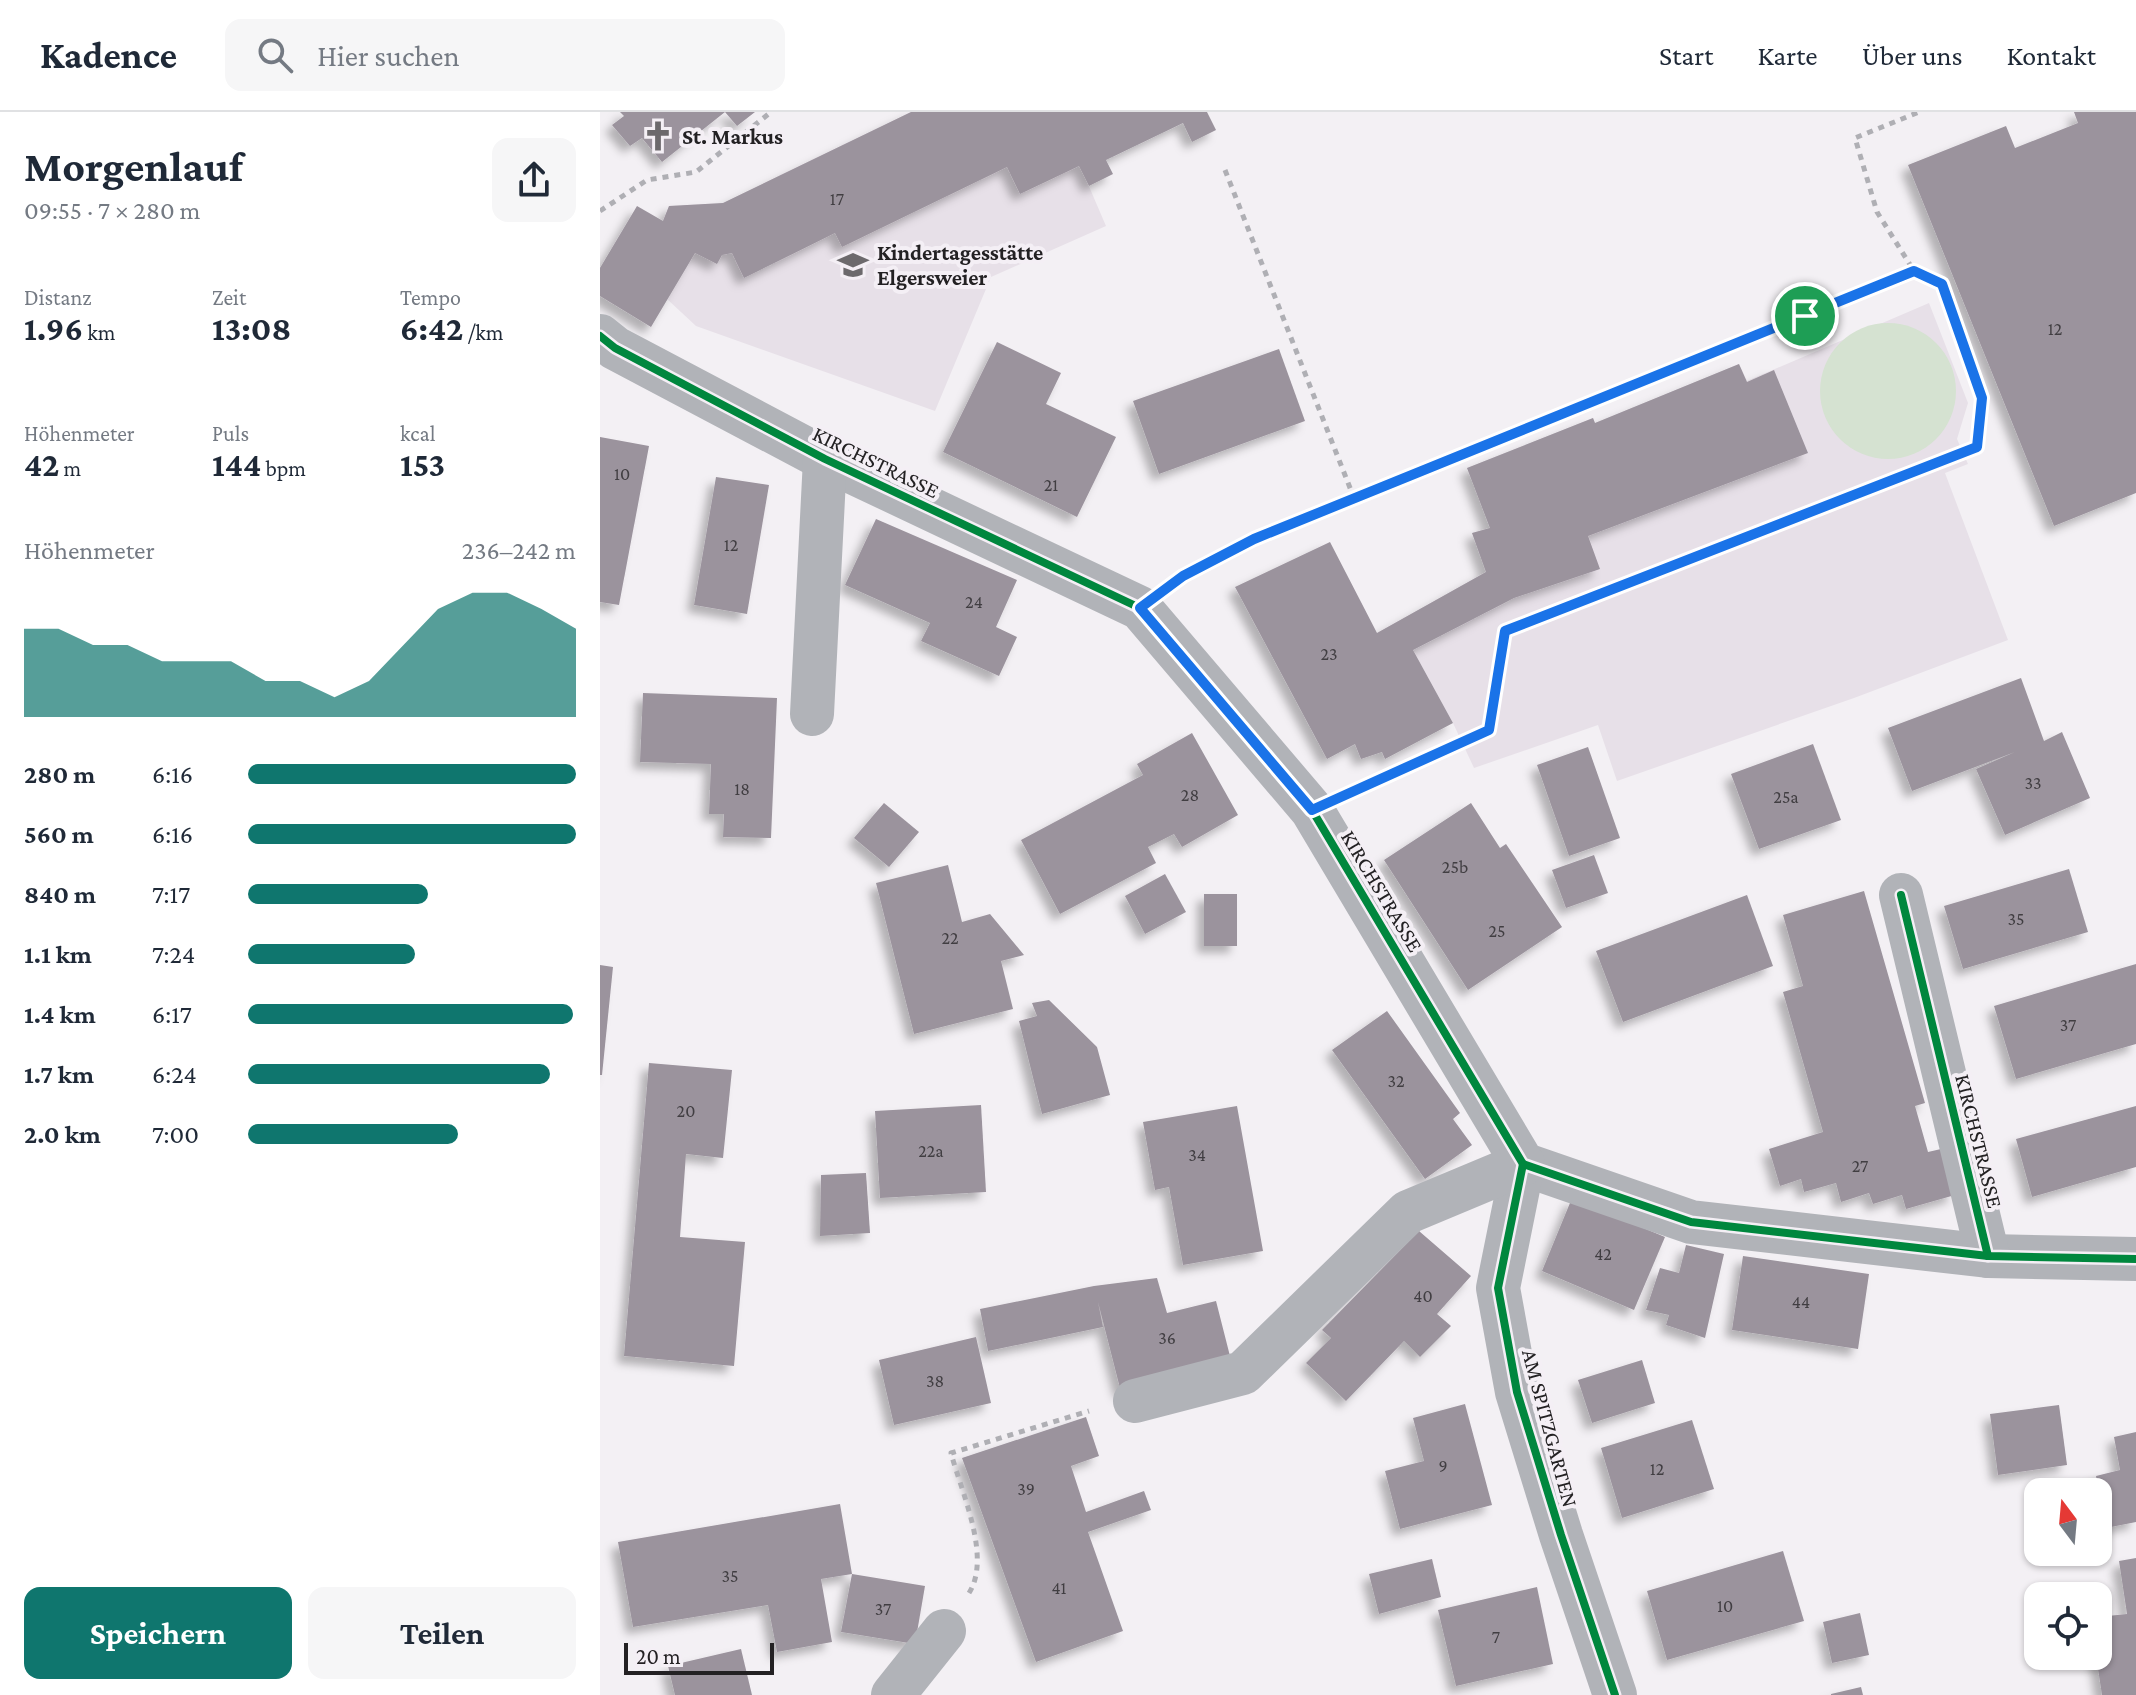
<!DOCTYPE html>
<html lang="de">
<head>
<meta charset="utf-8">
<style>
	:root { --surface:#fff; --page:#f6f6f7; --text:#1f2937; --muted:#747a83; --line:#e0e1e3; --accent:#0f766e }
	body { margin:0; font-family:"Crimson Pro",serif; background:var(--page); color:var(--text); height:100vh; display:flex; flex-direction:column; font-size:30px; white-space:nowrap }
	* { box-sizing:border-box; margin:0 }
	p { font-size:26px; color:var(--muted) }
	.icon { flex:none; width:44px; height:44px; fill:none; stroke:currentColor; stroke-width:2; stroke-linecap:round; stroke-linejoin:round }
	.map { position:relative; flex:1; overflow:hidden }
	.drawer { display:flex; flex-direction:column; background:var(--surface); width:600px }
	.drawer>* { flex:none }
	.needle { width:52px; rotate:344deg }
	.fabs { position:absolute; left:1424px; top:1366px; display:grid; gap:16px }
	.fabs a { display:grid; place-items:center; width:88px; height:88px; border-radius:16px; background:var(--surface); box-shadow:0 2px 6px #0004; font-size:40px }
	.scale { position:absolute; left:24px; bottom:20px; width:150px; box-sizing:border-box; padding-left:8px; border:4px solid #232123; border-top:0; font-size:22px; line-height:28px; white-space:nowrap; color:#232123; -webkit-text-stroke:6px #f4eff5; paint-order:stroke }
	.pin { position:absolute; display:grid; place-items:center; width:68px; height:68px; color:#fff; margin:-34px; border:4px solid #fff; border-radius:50%; box-shadow:0 2px 8px #0007 }
	.round { display:grid; place-items:center; flex:none; width:84px; height:84px; border-radius:16px; background:var(--page) }
	.head { display:flex; align-items:center; justify-content:space-between; height:136px; padding:0 24px }
	h1 { font-size:44px; font-weight:700; line-height:60px }
	.figures { display:grid; grid-template-columns:repeat(3,1fr); gap:12px; height:136px; padding:8px 24px }
	.figures div { display:grid; align-content:center }
	.figures b { font-size:34px; font-weight:700 }
	.figures small { font-size:22px; font-weight:400 }
	.figures p { font-size:22px }
	.chart { height:224px; padding:16px 24px }
	.chart p { display:flex; justify-content:space-between }
	.chart svg { width:100%; height:144px; margin-top:8px; fill:var(--accent); opacity:.7 }
	.cta { display:flex; gap:16px; margin-top:auto; padding:16px 24px }
	.cta a { flex:1; height:92px; border-radius:16px; background:var(--accent); color:#fff; font-size:32px; font-weight:700; line-height:92px; text-align:center }
	.cta a+a { background:var(--page); color:var(--text) }
	ul { padding:0 24px; list-style:none; font-size:26px }
	li { display:grid; grid-template-columns:128px 96px 1fr; align-items:center; height:60px }
	li i { height:20px; border-radius:10px; background:var(--accent) }
	header { display:flex; align-items:center; gap:48px; box-sizing:border-box; height:112px; padding:0 40px; background:var(--surface); border-bottom:2px solid var(--line) }
	header strong { font-size:38px }
	nav { display:flex; gap:44px; margin-inline-start:auto; font-size:28px }
	.search { width:560px; height:72px; background:var(--page); display:flex; align-items:center; gap:20px; box-sizing:border-box; padding:0 28px; border-radius:16px; color:var(--muted); font-size:30px }
	main { display:flex; flex:1; min-height:0 }
	.map>svg:first-child { display:block }
</style>
</head>
<body>
<header>
<strong>Kadence</strong>
<div class="search"><svg class="icon" aria-label="search" viewBox="0 0 24 24"><circle cx="10" cy="10" r="6"/><path d="M15 15l6 6"/></svg>Hier suchen</div>
<nav><a>Start</a><a>Karte</a><a>Über uns</a><a>Kontakt</a></nav>
</header>
<main>
<section class="drawer">
<div class="head"><div><h1>Morgenlauf</h1><p>09:55 · 7 × 280 m</p></div><a class="round"><svg class="icon" aria-label="share" viewBox="0 0 24 24"><path d="M12 15V3M7 8l5-5 5 5M5 13v7h14v-7"/></svg></a></div>
<div class="figures">
<div><p>Distanz</p><b>1.96<small> km</small></b></div>
<div><p>Zeit</p><b>13:08</b></div>
<div><p>Tempo</p><b>6:42<small> /km</small></b></div>
</div>
<div class="figures">
<div><p>Höhenmeter</p><b>42<small> m</small></b></div>
<div><p>Puls</p><b>144<small> bpm</small></b></div>
<div><p>kcal</p><b>153</b></div>
</div>
<div class="chart"><p><span>Höhenmeter</span>236–242 m</p>
<svg viewBox="0 0 160 44" preserveAspectRatio="none"><path d="M0 44V17L10 17L20 22L30 22L40 27L50 27L60 27L70 33L80 33L90 38L100 33L110 22L120 11L130 6L140 6L150 11L160 17V44z"/></svg>
</div>
<ul>
<li><b>280 m</b>6:16<i style="width:100%"></i></li>
<li><b>560 m</b>6:16<i style="width:100%"></i></li>
<li><b>840 m</b>7:17<i style="width:55%"></i></li>
<li><b>1.1 km</b>7:24<i style="width:51%"></i></li>
<li><b>1.4 km</b>6:17<i style="width:99%"></i></li>
<li><b>1.7 km</b>6:24<i style="width:92%"></i></li>
<li><b>2.0 km</b>7:00<i style="width:64%"></i></li>
</ul>
<div class="cta"><a>Speichern</a><a>Teilen</a></div>
</section>
<div class="map">
<svg width="1536" height="1583" viewBox="0 0 1536 1583">
	<defs>
		<filter id="shadow"><feDropShadow dx="-7" dy="7" stdDeviation="4" flood-color="#0004"/></filter>
	</defs>
	<rect width="100%" height="100%" fill="#f3f0f4"/>
	<g fill="#e7e0e8">
		<polygon points="311,0 457,0 506,114 391,165 335,299 96,214 67,187 63,109 69,94 123,91"/>
		<polygon points="1329,191 1368,291 1357,327 1368,352 1345,361 1408,528 1254,586 1017,669 998,613 874,656 853,611 813,538 790,546 777,521 886,460 872,421 890,416 867,356 993,306 995,311 1139,252 1147,269"/>
	</g>
	<circle fill="#d5e2d1" cx="1288" cy="279" r="68"/>
	<g fill="#9b939d" filter="url(#shadow)">
		<polygon points="20,0 155,0 137,14 125,0 62,50 42,26 30,34 12,13 24,4"/>
		<polygon points="311,0 607,0 616,18 592,30 583,11 506,48 513,62 489,74 479,54 420,82 407,55 242,135 235,121 144,166 132,141 122,143 117,152 95,141 51,215 0,184 0,156 37,94 63,109 69,94 123,91"/>
		<polygon points="1474,0 1536,0 1536,381 1454,414 1308,53 1406,14 1415,36 1478,11"/>
		<polygon points="397,230 461,261 446,292 516,325 477,405 343,340"/>
		<polygon points="679,237 705,309 559,362 533,289"/>
		<polygon points="1139,252 1147,270 1174,258 1208,341 988,424 1000,457 914,486 813,538 853,611 785,647 782,640 761,647 755,632 727,647 635,475 730,430 777,521 886,460 872,421 890,416 867,356 993,306 995,311"/>
		<polygon points="0,325 49,334 19,493 0,490"/>
		<polygon points="116,365 169,373 147,502 94,493"/>
		<polygon points="276,407 417,468 396,515 417,525 399,564 321,529 330,511 245,473"/>
		<polygon points="1421,566 1444,629 1462,620 1490,686 1405,723 1376,657 1415,640 1312,679 1288,616"/>
		<polygon points="43,581 177,586 171,726 123,725 124,702 109,702 111,652 40,650"/>
		<polygon points="592,621 638,703 582,735 574,722 548,735 556,751 460,802 421,728 543,663 537,652"/>
		<polygon points="1213,632 1241,708 1159,737 1131,662"/>
		<polygon points="988,635 1020,726 969,744 937,653"/>
		<polygon points="284,691 319,720 289,755 254,726"/>
		<polygon points="871,691 900,736 906,732 962,815 868,878 784,748"/>
		<polygon points="994,743 1008,781 966,796 952,758"/>
		<polygon points="348,753 362,810 390,802 424,843 401,849 413,897 314,922 276,771"/>
		<polygon points="1469,757 1488,820 1363,857 1344,794"/>
		<polygon points="565,762 586,800 545,822 525,784"/>
		<polygon points="1264,779 1325,991 1315,994 1328,1040 1341,1037 1355,1083 1306,1097 1302,1083 1273,1092 1269,1081 1241,1090 1236,1071 1204,1080 1201,1067 1180,1074 1169,1037 1223,1020 1183,880 1203,874 1183,803"/>
		<rect x="604" y="782" width="33" height="52"/>
		<polygon points="1147,783 1173,854 1023,910 996,839"/>
		<polygon points="1536,852 1536,932 1416,967 1394,894"/>
		<polygon points="0,853 13,855 2,963 0,963"/>
		<polygon points="449,888 497,935 510,983 442,1002 419,909 437,904 432,891"/>
		<polygon points="787,899 860,1001 853,1007 872,1033 825,1067 732,938"/>
		<polygon points="49,951 132,958 123,1046 86,1042 80,1125 145,1130 134,1254 24,1244"/>
		<polygon points="381,993 386,1080 280,1086 275,999"/>
		<polygon points="637,994 663,1139 583,1153 569,1075 555,1078 543,1010"/>
		<polygon points="1536,994 1536,1055 1432,1085 1416,1027"/>
		<polygon points="266,1061 270,1121 220,1124 221,1063"/>
		<polygon points="972,1086 1065,1125 1034,1198 942,1159"/>
		<polygon points="819,1119 871,1164 837,1202 851,1214 820,1245 804,1229 746,1289 706,1251 731,1226 722,1218"/>
		<polygon points="1086,1133 1124,1142 1105,1226 1066,1213 1069,1203 1046,1198 1060,1156 1079,1161"/>
		<polygon points="1143,1144 1269,1162 1258,1237 1132,1218"/>
		<polygon points="557,1166 567,1201 616,1189 632,1252 521,1280 498,1190 503,1215 388,1239 380,1197 494,1174"/>
		<polygon points="376,1225 391,1291 294,1313 279,1248"/>
		<polygon points="1042,1248 1055,1291 992,1311 978,1268"/>
		<polygon points="865,1292 892,1393 800,1417 785,1359 824,1349 813,1306"/>
		<polygon points="1459,1293 1467,1353 1398,1363 1390,1302"/>
		<polygon points="486,1305 499,1344 471,1354 486,1400 544,1379 551,1398 488,1420 523,1519 436,1550 362,1346"/>
		<polygon points="1092,1308 1114,1377 1022,1406 1001,1336"/>
		<polygon points="1536,1320 1536,1410 1506,1416 1496,1364 1520,1358 1514,1325"/>
		<polygon points="240,1392 252,1462 221,1467 232,1530 177,1540 168,1493 33,1515 18,1430"/>
		<polygon points="1183,1439 1204,1509 1067,1548 1047,1479"/>
		<polygon points="1536,1446 1536,1583 1502,1583 1496,1544 1498,1505 1527,1502 1519,1449"/>
		<polygon points="832,1447 841,1485 779,1502 769,1462"/>
		<polygon points="252,1462 325,1474 315,1532 241,1520"/>
		<polygon points="937,1475 953,1552 856,1574 838,1498"/>
		<polygon points="1260,1501 1269,1543 1232,1551 1223,1510"/>
		<polygon points="141,1537 152,1583 75,1583 68,1554"/>
		<polygon points="1261,1575 1263,1583 1231,1583 1231,1582"/>
	</g>
	<g fill="none" stroke-linecap="round" stroke-linejoin="round">
		<g stroke="#afafb4" stroke-width="5" stroke-dasharray="6 6" stroke-linecap="butt">
			<polyline points="625,58 754,386"/>
			<polyline points="0,99 47,68 96,60 171,0"/>
			<polyline points="578,468 654,427 1314,159"/>
			<polyline points="754,679 889,618 905,519 1377,335 1382,286 1342,172 1314,159 1277,100 1255,26 1319,0"/>
			<path d="M369 1481C392 1445 361 1379 351 1341L489 1299"/>
		</g>
		<g stroke="#b1b3b8" stroke-width="44">
			<polyline points="0,224 15,236 225,347 540,496 712,698 923,1052 1091,1110 1388,1144 1536,1147"/>
			<polyline points="212,602 225,347"/>
			<polyline points="1301,783 1388,1144"/>
			<polyline points="923,1052 898,1176 917,1280 961,1423 1015,1583"/>
			<polyline points="535,1289 643,1261 808,1100 923,1052"/>
			<polyline points="293,1583 344,1519"/>
		</g>
		<g stroke="#f4eff5" stroke-width="13">
			<g id="cycleway">
				<polyline points="0,224 15,236 225,347 540,496 712,698 923,1052 1091,1110 1388,1144 1536,1147"/>
				<polyline points="1301,783 1388,1144"/>
				<polyline points="923,1052 898,1176 917,1280 961,1423 1015,1583"/>
			</g>
		</g>
		<use href="#cycleway" stroke="#00873e" stroke-width="8"/>
	</g>
	<g fill="none" stroke-linecap="round" stroke-linejoin="round">
		<g stroke="#fff" stroke-width="16">
			<polygon id="route" points="1314,159 1342,172 1382,286 1377,335 905,519 889,618 712,698 540,496 583,464 654,427"/>
		</g>
		<use href="#route" stroke="#1a73e8" stroke-width="10"/>
	</g>
	<defs>
		<g id="church-bare" transform="scale(2.4)"><path d="M-1.2-6h2.4v3.5h3.3v2.4h-3.3V6h-2.4V-.1h-3.3v-2.4h3.3Z" fill="#6c696c" stroke="#f4eff5" stroke-width="2.5" paint-order="stroke"/></g>
		<g id="school-bare" transform="scale(2.4)"><path d="M0-5L7-2L0 1L-7-2ZM-4 1L0 2.5L4 1V4Q0 6-4 4Z" fill="#6c696c" stroke="#f4eff5" stroke-width="2.5" paint-order="stroke"/></g>
	</defs>
	<g fill-rule="evenodd">
		<use href="#church-bare" x="58" y="24"/>
		<use href="#school-bare" x="253" y="153"/>
	</g>
	<g text-anchor="middle" dominant-baseline="central" stroke-width="8" stroke-linejoin="round" paint-order="stroke">
		<g font-size="18" fill="#413e42">
			<text x="237" y="87">17</text>
			<text x="1455" y="217">12</text>
			<text x="22" y="362">10</text>
			<text x="451" y="373">21</text>
			<text x="131" y="433">12</text>
			<text x="374" y="490">24</text>
			<text x="729" y="542">23</text>
			<text x="1433" y="671">33</text>
			<text x="142" y="677">18</text>
			<text x="590" y="683">28</text>
			<text x="1186" y="685">25a</text>
			<text x="855" y="755">25b</text>
			<text x="1416" y="807">35</text>
			<text x="897" y="819">25</text>
			<text x="350" y="826">22</text>
			<text x="1468" y="913">37</text>
			<text x="796" y="969">32</text>
			<text x="86" y="999">20</text>
			<text x="331" y="1039">22a</text>
			<text x="597" y="1043">34</text>
			<text x="1260" y="1054">27</text>
			<text x="1003" y="1142">42</text>
			<text x="823" y="1184">40</text>
			<text x="1201" y="1190">44</text>
			<text x="567" y="1226">36</text>
			<text x="335" y="1269">38</text>
			<text x="843" y="1354">9</text>
			<text x="1057" y="1357">12</text>
			<text x="426" y="1377">39</text>
			<text x="130" y="1464">35</text>
			<text x="459" y="1476">41</text>
			<text x="1125" y="1494">10</text>
			<text x="283" y="1497">37</text>
			<text x="896" y="1525">7</text>
		</g>
		<g font-size="22" font-weight="bold" fill="#232123" stroke="#f4eff5" text-anchor="start">
			<text x="82" y="24">St. Markus</text>
			<text x="277" y="140">Kindertagesstätte<tspan x="277" dy="25">Elgersweier</tspan></text>
		</g>
		<g font-size="22" fill="#232123" stroke="#f4eff5">
			<text transform="translate(276 350) rotate(26)">KIRCHSTRASSE</text>
			<text transform="translate(782 779) rotate(59)">KIRCHSTRASSE</text>
			<text transform="translate(1379 1029) rotate(76)">KIRCHSTRASSE</text>
			<text transform="translate(950 1316) rotate(75)">AM SPITZGARTEN</text>
		</g>
	</g>
</svg>
<div class="fabs">
<a><svg class="needle" viewBox="-14 -14 28 28"><path d="M0-13l5 13h-10z" fill="#e53935"/><path d="M0 13l5-13h-10z" fill="#747a83"/></svg></a>
<a><svg class="icon" aria-label="locate" viewBox="0 0 24 24"><circle cx="12" cy="12" r="6"/><path d="M12 2v4M12 18v4M2 12h4M18 12h4"/></svg></a>
</div>
<div class="scale">20 m</div>
<div class="pin" style="left:1205px;top:204px;background:#1e9e55"><svg class="icon" aria-label="arrive" viewBox="0 0 24 24"><path d="M6 21V4h12l-3 4 3 4H6"/></svg></div>
</div>
</main>
</body>
</html>
